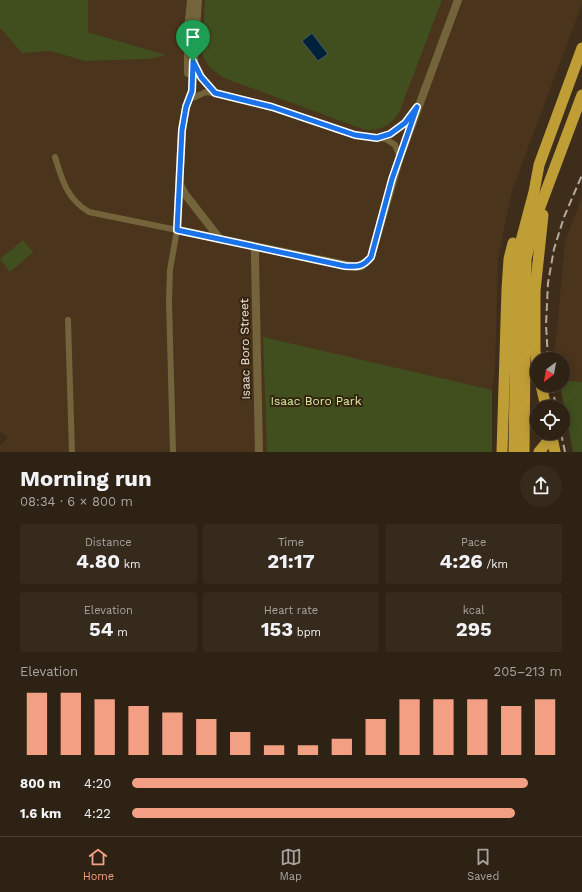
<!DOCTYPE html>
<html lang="en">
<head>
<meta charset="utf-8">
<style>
	:root { --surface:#2e2214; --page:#362a1d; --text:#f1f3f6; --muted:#a7a4a0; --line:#493f34; --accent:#f39f84 }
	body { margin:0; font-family:"Work Sans",sans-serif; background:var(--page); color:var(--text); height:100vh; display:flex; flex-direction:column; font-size:15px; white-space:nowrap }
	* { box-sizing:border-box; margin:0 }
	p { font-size:13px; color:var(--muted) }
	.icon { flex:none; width:22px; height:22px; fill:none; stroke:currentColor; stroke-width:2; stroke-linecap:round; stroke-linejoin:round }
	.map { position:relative; height:452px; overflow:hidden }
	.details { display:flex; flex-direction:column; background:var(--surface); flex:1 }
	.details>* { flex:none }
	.needle { width:26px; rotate:211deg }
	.buttons { position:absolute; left:530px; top:352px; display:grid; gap:8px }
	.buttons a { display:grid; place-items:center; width:40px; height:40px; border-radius:50%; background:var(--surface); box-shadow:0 2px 10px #0003,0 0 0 1px var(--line); font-size:20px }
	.pin { position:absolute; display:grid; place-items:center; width:34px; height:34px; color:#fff; margin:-41px -17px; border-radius:50% 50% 50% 0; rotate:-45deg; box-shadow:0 0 4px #0007 }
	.pin .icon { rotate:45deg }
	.round { display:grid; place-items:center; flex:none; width:42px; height:42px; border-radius:21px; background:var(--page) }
	.summary { display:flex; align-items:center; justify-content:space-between; height:68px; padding:0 20px }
	h1 { font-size:22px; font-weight:700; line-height:30px }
	.figures { display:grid; grid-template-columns:repeat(3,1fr); gap:6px; height:68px; padding:4px 20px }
	.figures div { display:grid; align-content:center; border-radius:4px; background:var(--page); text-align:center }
	.figures b { font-size:20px; font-weight:700 }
	.figures small { font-size:11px; font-weight:400 }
	.figures p { font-size:11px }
	.chart { height:112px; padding:8px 20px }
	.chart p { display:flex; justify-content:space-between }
	.chart svg { width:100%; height:72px; margin-top:4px; stroke:var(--accent); stroke-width:6 }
	ul { padding:0 20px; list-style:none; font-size:13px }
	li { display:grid; grid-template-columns:64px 48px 1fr; align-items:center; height:30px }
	li i { height:10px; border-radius:5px; background:var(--accent) }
	.tab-bar { display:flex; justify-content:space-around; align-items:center; height:56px; border-top:1px solid var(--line); background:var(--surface); font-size:11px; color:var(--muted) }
	.tab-bar a { display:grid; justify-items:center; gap:2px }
	.tab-bar .on { color:var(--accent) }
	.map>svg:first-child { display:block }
</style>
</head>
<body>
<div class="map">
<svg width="582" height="452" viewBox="0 0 582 452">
	<rect width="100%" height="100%" fill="#3e2d1a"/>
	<g fill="#4a341b">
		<polygon points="88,0 582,0 582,4 512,191 498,258 495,369 492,390 492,452 0,452 0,446 8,437 0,431 0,28 22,53 50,51 85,61 148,59 165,55 88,32"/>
		<polygon points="582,196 582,382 563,380 563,359 554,359 565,242"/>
	</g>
	<g fill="#414f1e">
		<polygon points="0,0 88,0 88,32 166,55 149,59 85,61 50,51 22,53 0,28"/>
		<path d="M205 0H442L400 110C392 125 382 130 366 130L224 78C214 71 205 65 202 53Z"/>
		<polygon points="23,240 33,252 10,272 0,259"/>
		<polygon points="263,337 492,390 492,452 267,452"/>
		<polygon points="563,380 582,382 582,452 573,452 560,385 563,385"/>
	</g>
	<polygon fill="#002139" stroke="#495d6a" points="312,33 328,54 318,61 302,41"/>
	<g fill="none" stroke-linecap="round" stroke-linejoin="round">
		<g stroke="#73643b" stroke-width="6">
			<polyline points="194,63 201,77 215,93"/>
			<polyline points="188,100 206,92 215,93 272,107 355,135 386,139 395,145 400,157"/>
			<path d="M379 137C398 133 404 125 415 110"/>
			<path d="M55 157C62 180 67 199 89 212L177 230 170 270 169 301 173 452"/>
			<polyline points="68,320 72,452"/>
		</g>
		<g stroke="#73643b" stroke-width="8">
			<polyline points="198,0 192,91 186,107 182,130 177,230 356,267 362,266 371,257 400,157 458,0"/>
			<polyline points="188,73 188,30 191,0"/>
			<polyline points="180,185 185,194 220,239"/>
			<polyline points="255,246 255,260 259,452"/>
		</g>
		<g stroke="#c09e36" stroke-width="11">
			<polyline points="537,362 535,351 535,291 543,215"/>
			<polyline points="541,385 546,407"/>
			<polyline points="551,433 555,452"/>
			<polyline points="502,452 507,289 509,259 513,243"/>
			<polyline points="514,452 517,256 534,192 539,165 582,48"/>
			<polyline points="524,452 526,259 537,215 582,95"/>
			<polyline points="539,452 552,436"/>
		</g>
		<g stroke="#b5a899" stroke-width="2" stroke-dasharray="8 4" stroke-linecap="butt">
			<polyline points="548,359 546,325 548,283 554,249 564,217 582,175"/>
			<polyline points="552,385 556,407"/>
			<polyline points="561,433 565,452"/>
		</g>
	</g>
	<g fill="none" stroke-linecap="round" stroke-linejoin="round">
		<g stroke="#fff" stroke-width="8">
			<path id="route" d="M193 61 201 77 215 93 272 107 355 135 377 138 390 134 405 123 417 107 392 179 371 257C363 267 357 267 345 266L177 230 182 130 186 107 192 91Z"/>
		</g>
		<use href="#route" stroke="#1a73e8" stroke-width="5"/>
	</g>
	<g text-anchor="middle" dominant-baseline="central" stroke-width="4" stroke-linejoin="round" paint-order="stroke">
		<g font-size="12" fill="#f4e9dd" stroke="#342410">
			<text transform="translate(245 349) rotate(-91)">Isaac Boro Street</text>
		</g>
		<g font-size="12" fill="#d4efa0" stroke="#342410">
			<text x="316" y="401">Isaac Boro Park</text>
		</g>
	</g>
</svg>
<div class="buttons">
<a><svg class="needle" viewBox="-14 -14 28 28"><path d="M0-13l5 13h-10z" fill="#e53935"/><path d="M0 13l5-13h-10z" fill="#a7a4a0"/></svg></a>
<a><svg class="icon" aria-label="locate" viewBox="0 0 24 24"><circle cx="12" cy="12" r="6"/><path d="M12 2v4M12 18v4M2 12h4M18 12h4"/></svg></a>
</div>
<div class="pin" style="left:193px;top:61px;background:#1e9e55"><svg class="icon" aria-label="arrive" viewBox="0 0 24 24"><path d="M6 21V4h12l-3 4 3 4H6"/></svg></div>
</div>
<section class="details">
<div class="summary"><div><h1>Morning run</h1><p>08:34 · 6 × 800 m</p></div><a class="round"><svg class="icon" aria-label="share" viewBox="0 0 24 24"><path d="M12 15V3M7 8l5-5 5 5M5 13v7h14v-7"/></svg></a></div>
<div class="figures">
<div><p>Distance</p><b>4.80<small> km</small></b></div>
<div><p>Time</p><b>21:17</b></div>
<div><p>Pace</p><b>4:26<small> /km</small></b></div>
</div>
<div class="figures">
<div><p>Elevation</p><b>54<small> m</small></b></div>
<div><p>Heart rate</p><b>153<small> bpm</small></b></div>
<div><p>kcal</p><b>295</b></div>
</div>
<div class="chart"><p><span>Elevation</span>205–213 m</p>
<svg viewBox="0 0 160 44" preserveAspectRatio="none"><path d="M5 44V6M15 44V6M25 44V10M35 44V14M45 44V18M55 44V22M65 44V30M75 44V38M85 44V38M95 44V34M105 44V22M115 44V10M125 44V10M135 44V10M145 44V14M155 44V10"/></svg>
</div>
<ul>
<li><b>800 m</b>4:20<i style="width:92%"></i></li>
<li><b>1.6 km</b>4:22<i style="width:89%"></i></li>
</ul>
</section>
<nav class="tab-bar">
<a class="on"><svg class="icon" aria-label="home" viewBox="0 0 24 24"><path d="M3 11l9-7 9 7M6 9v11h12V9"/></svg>Home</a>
<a><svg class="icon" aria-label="map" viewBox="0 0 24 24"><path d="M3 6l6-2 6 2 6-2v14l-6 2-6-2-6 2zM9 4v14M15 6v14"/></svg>Map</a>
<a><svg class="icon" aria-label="saved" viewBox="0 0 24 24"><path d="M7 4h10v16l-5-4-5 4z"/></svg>Saved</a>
</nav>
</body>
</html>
